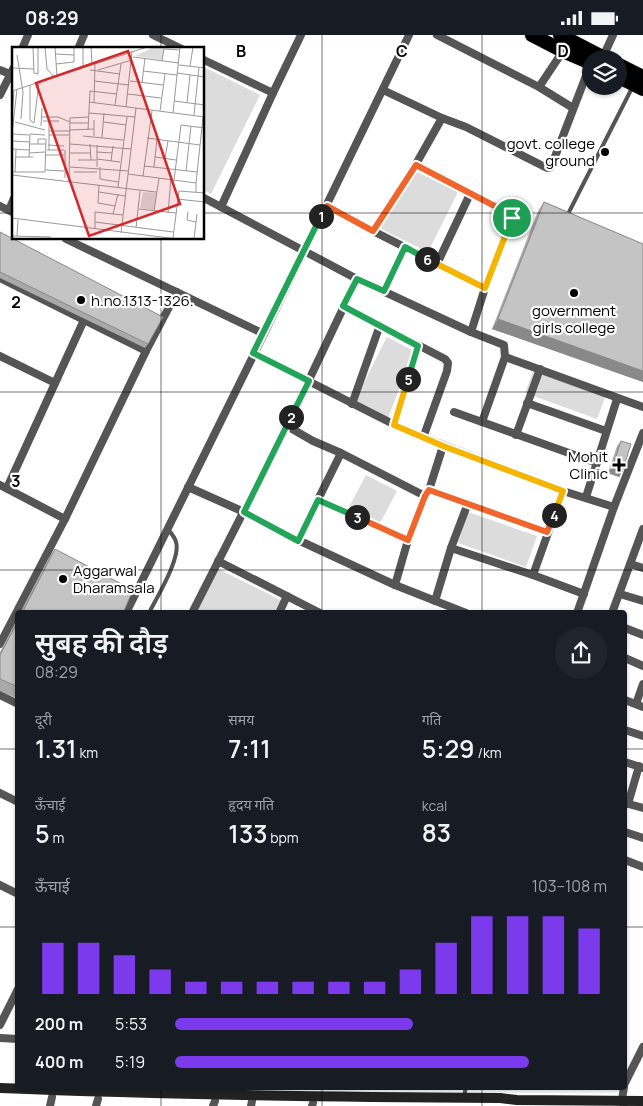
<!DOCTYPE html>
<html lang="hi">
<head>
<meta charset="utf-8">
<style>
	:root { --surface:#171b24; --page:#20242c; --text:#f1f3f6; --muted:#9ea1a6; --accent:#7c3aed }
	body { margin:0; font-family:Manrope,"Noto Sans Devanagari",sans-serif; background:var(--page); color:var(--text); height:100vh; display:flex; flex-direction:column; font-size:19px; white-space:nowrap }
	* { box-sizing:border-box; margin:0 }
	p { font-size:16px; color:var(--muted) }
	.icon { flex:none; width:28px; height:28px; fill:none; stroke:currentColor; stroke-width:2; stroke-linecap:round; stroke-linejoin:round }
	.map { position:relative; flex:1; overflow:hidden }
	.details { position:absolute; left:15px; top:575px; width:612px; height:480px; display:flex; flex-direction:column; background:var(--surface); border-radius:5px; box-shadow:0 1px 4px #0004 }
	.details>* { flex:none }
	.buttons { position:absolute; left:582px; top:15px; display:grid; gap:10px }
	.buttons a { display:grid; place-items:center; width:45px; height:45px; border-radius:50%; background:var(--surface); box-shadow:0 1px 4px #0004; font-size:25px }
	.pin { position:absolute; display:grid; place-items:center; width:42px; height:42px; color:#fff; margin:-21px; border:2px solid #fff; border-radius:50%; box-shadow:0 1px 5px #0007 }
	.km { position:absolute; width:25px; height:25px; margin:-12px; border-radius:50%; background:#222; color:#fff; font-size:14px; line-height:25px; text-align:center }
	.round { display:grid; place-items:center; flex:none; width:52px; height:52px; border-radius:26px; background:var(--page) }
	.head { display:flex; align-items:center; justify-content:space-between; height:85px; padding:0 20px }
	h1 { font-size:28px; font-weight:600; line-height:38px }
	.stats { display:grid; grid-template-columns:repeat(3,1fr); gap:8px; height:85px; padding:5px 20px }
	.stats div { display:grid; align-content:center }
	.stats b { font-size:25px; font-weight:600 }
	.stats small { font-size:14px; font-weight:400 }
	.stats p { font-size:14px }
	.chart { height:140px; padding:10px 20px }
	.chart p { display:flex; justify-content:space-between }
	.chart svg { width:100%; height:90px; margin-top:5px; stroke:var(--accent); stroke-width:6 }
	ul { padding:0 20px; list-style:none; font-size:16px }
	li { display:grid; grid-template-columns:80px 60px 1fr; align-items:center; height:38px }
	li i { height:12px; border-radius:6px; background:var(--accent) }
	.status { display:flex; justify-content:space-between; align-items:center; height:35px; padding:0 25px; background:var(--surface); direction:ltr }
	.status svg { height:14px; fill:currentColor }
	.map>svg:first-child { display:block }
</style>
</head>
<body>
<div class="status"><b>08:29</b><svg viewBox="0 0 49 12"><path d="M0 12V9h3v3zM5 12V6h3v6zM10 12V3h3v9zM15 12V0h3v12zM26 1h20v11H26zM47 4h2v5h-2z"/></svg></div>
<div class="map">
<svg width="643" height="1071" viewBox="0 0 643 1071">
	<rect width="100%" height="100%" fill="#fff"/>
	<g fill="#dcdcdc">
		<polygon points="204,32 260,60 211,159 204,155"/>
		<polygon points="411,134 458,157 428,217 381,194"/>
		<polygon points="387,302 414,316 388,383 354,367"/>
		<polygon points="534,334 606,360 597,384 525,358"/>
		<polygon points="366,440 397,456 380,488 349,472"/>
		<polygon points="468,477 537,501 526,532 458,508"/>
		<polygon points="212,531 281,565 274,577 189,578"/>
	</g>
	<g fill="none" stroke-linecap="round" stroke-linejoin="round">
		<g stroke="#dbdbdb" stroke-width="15">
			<g id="highway">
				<polyline points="532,0 563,16 591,28"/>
				<polyline points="560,0 606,24"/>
				<polyline points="619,30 643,42"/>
				<polyline points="619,42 643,54"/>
			</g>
		</g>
		<g stroke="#555" stroke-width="4">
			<polyline points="567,181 633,51"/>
			<path d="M149 578C157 562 181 523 176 507 175 502 170 497 167 493"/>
			<polyline points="464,1061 466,1052"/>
		</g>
		<g stroke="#555" stroke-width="8">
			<polyline points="153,0 182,14"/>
			<polyline points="437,0 539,52 573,73"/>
			<polyline points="22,14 28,0"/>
			<polyline points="78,14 84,0"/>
			<polyline points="602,24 613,0"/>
			<polyline points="204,25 273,58"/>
			<polyline points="0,35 10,39"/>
			<polyline points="539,52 563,16"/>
			<polyline points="383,55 442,83 466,92 547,133 551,132 591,28"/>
			<polyline points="0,60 14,32"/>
			<polyline points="416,129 508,178 512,183 485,253 471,297"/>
			<polyline points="204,163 357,244 471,297 504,310 505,322 482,387"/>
			<polyline points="0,171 14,178"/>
			<polyline points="327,171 373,196 485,253"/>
			<polyline points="221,172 273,58 301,0"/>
			<polyline points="9,175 14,163"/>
			<polyline points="373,196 416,129 442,83"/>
			<polyline points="66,204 264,299"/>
			<polyline points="437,229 470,159"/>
			<polyline points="0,243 146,316"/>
			<polyline points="384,256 405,212"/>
			<polyline points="343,271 445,324 448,328 447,336 423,403"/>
			<polyline points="253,318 407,396 563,456 614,472"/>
			<polyline points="0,321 55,348"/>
			<polyline points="505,322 643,372"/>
			<polyline points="527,368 606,396"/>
			<polyline points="352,369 380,290"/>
			<polyline points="454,377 597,428"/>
			<polyline points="394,389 418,311"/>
			<polyline points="287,391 313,406 341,418 425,461"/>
			<polyline points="516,400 540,334"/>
			<polyline points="0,450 65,484"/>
			<polyline points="188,452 244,477 298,505 395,550 466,578"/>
			<polyline points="7,453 84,285"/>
			<polyline points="429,455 547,497"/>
			<polyline points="586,462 617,364"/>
			<polyline points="318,465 408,505"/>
			<polyline points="298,505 341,418"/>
			<polyline points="451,513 533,540 584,559"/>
			<polyline points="218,526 320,578"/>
			<polyline points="630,529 643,533"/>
			<polyline points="533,540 563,456"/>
			<polyline points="395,550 408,505 425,461 429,455 443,411"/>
			<polyline points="620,559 643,566"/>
			<polyline points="435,566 451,513 468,468"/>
			<polyline points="126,578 264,299 409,0"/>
			<polyline points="192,578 287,391 357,244"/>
			<polyline points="279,578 287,561"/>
			<polyline points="577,578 614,472 643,398"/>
			<polyline points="612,578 643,494"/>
			<polyline points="625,593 643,600"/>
			<polyline points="0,609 65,484 146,316 177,257"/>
			<polyline points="625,623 643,631"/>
			<polyline points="0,660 18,669"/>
			<polyline points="625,665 643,672"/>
			<polyline points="636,669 643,649"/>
			<polyline points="625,695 643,701"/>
			<polyline points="625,727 643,733"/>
			<polyline points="0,758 18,767"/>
			<polyline points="625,768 643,773"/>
			<polyline points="628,769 639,731"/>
			<polyline points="625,797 643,803"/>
			<polyline points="625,825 643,832"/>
			<polyline points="0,850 18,859"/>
			<polyline points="0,990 18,954"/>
			<polyline points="0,1003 18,1004"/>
			<polyline points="625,1048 643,1012"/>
			<polyline points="50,1071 52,1062"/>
			<polyline points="96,1071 98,1064"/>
			<polyline points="213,1071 215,1066"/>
			<polyline points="251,1071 252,1066"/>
			<polyline points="312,1071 313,1068"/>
			<polyline points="624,1071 622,1065 624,1052"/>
		</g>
		<path stroke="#222" stroke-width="10" d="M0 1053C167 1060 333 1062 500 1063L517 1065 643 1066"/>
		<use href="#highway" stroke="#000" stroke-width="14"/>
	</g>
	<g fill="#a9a9a9">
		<polygon points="544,167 643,209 643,347 492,294 538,176"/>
		<polygon points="0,197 148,309 145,313 0,243"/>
		<polygon points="621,406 622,437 619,442 608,438 617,411"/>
		<polygon points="55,514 123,578 20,578 48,524"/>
		<polygon points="18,583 18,664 0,656 0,617"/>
	</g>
	<g fill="#898989">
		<polygon points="498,284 643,336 643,347 492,294"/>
		<polygon points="612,433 622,437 619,442 608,438"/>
	</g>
	<g fill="#c4c4c4" stroke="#898989">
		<polygon points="544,167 643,209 643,336 498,284"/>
		<polygon points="0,197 163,282 148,309 0,237"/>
		<polygon points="621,406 631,409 622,437 612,433"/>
		<polygon points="55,514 133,555 123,578 22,578"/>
		<polygon points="18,586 18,652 0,644 0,620"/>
	</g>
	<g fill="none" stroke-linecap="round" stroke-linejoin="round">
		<g stroke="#fff" stroke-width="10">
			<polyline id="split-1" points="321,181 327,171 373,196 416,130 508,178 512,183"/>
		</g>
		<g stroke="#fff" stroke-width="10">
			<polyline id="split-2" points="291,382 309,346 253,318 321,181"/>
		</g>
		<g stroke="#fff" stroke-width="10">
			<polyline id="split-3" points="291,382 244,477 298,506 318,465 357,482"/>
		</g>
		<g stroke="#fff" stroke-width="10">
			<polyline id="split-4" points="357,482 408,505 425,461 429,455 547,497 554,480"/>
		</g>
		<g stroke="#fff" stroke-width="10">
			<polyline id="split-5" points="408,344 394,390 443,411 563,456 554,480"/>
		</g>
		<g stroke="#fff" stroke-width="10">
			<polyline id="split-6" points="408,344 418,311 343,271 357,244 384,256 405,212 427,224"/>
		</g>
		<g stroke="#fff" stroke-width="10">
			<polyline id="split-7" points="427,224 485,253 512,183"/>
		</g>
		<use href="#split-1" stroke="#f0652b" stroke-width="6"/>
		<use href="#split-2" stroke="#22a559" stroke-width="6"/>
		<use href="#split-3" stroke="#22a559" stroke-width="6"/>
		<use href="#split-4" stroke="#f0652b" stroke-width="6"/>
		<use href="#split-5" stroke="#f5b400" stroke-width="6"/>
		<use href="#split-6" stroke="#22a559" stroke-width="6"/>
		<use href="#split-7" stroke="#f5b400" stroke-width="6"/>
	</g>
	<path fill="none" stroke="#000" stroke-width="1" stroke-opacity="0.55" d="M161 0V14M322 0V578M482 0V578M0 178H14M204 178H643M161 204V578M0 357H643M0 535H643M0 714H18M625 714H643M0 892H18M625 892H643M161 1052V1071M322 1052V1071M482 1052V1071"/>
	<g fill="#000" stroke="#fff" stroke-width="2">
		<circle cx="605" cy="117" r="5"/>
		<circle cx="574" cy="258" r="5"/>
		<circle cx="81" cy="265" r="5"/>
		<path d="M616.5 422.5h5v5h5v5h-5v5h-5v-5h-5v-5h5z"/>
		<circle cx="63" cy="544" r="5"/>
	</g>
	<g text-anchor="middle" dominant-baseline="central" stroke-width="4.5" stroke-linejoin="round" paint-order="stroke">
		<g font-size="15" fill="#000" stroke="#fff" text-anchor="end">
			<text x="595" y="108">govt. college<tspan x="595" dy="17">ground</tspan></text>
			<text x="91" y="265" text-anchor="start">h.no.1313-1326.</text>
			<text x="574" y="275" text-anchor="middle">government<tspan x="574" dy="17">girls college</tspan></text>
			<text x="608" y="421">Mohit<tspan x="608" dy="17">Clinic</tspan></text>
			<text x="73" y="535" text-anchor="start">Aggarwal<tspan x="73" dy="17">Dharamsala</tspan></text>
		</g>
	</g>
	<g transform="translate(12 12)">
		<rect width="192" height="192" fill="#fff"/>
		<path d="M142 0H168H152L150 13 123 9ZM131 145 145 146 142 163 128 161Z" fill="#dcdcdc"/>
		<path fill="none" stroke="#999" stroke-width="1" d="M21 0 22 26 26 27M33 0 35 22 42 30M43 0 45 30M71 0V20M79 0 80 17M43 7 62 8M5 8 11 45 9 72M121 10 167 16M150 14 152 2 168 3M44 17 62 15V0M167 18 193 21M178 19 181 0M0 21 22 22M78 23 108 27M86 23 120 13M131 24 165 28M165 26 193 30M26 27V0M82 34 117 38M118 34 151 38M130 36 133 11M18 38V73L22 76 27 35M0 44 135 0M116 47 149 51M162 54 193 58M77 55 193 70M82 56 83 17M175 56 178 28M103 58 109 17M114 60 120 4M148 64 153 27M77 66 123 70M161 66 168 0M182 68 187 20M0 69 2 44M30 70H46L58 75M31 74H47M3 75 33 83M92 75 114 78M58 76H76M29 79 30 61M57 83 82 82M76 83 78 44 105 47M37 84H58M0 87 5 42M0 87 17 88M37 88H57M71 89 111 93M82 89V73M90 90 92 66M135 91 188 98M0 94 18 95M18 97H34M58 97 119 102M78 97 79 113M36 98 52 99M0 102 17 103M35 103H52M37 103V74M85 105 100 106M17 106 33 105M58 106H79M34 108H52M4 110H21M17 110 18 87 33 88M143 110 164 113M153 111 156 94M85 112 108 115M66 113H84M99 114 101 99M132 119 185 125M58 120 117 124M85 120V98M88 120V132L106 135M142 120 145 92M34 123 52 124M174 124 179 79M0 125H33L34 92H26V97M3 125 4 103M62 125H85M116 127 184 136V145M0 128 144 145M131 129 140 64M53 131V103M162 133 169 78 193 81M57 135 58 71 76 70M184 136 191 70M87 138 86 156 103 159M106 140 115 70M87 145 113 149M165 152 193 155M127 162 164 166M142 164 147 131M176 165 175 173 184 175M156 166 159 132M101 167 106 147M0 171 165 192M83 175 161 185M83 181V165L111 168M124 181 128 144M109 186 124 61M0 189 39 190M5 189 6 173M161 191 167 144 193 146M182 192 185 167"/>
		<path fill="#d62828" fill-opacity="0.15" stroke="#d62828" stroke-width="2.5" d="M116 4 168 157 77 189 24 36Z"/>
		<rect width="192" height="192" fill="none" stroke="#000" stroke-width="2.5"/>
	</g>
	<g font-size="16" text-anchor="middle" font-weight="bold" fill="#000" stroke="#fff" stroke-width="4.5" stroke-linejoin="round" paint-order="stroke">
		<text x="241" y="22">B</text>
		<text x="402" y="22">C</text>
		<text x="563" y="22">D</text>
		<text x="16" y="273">2</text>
		<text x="16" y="452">3</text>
	</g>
</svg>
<div class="buttons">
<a><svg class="icon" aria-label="layers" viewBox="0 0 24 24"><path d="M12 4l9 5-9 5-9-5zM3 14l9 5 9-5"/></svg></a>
</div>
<div class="pin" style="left:512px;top:183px;background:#1e9e55"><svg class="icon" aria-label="arrive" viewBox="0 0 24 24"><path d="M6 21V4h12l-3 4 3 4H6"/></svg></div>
<b class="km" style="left:321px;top:181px">1</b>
<b class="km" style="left:291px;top:382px">2</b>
<b class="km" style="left:357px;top:482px">3</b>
<b class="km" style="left:554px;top:480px">4</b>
<b class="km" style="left:408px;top:344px">5</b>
<b class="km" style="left:427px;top:224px">6</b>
<section class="details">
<div class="head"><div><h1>सुबह की दौड़</h1><p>08:29</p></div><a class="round"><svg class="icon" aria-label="share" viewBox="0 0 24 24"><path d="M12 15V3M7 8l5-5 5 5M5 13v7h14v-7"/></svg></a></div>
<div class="stats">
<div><p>दूरी</p><b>1.31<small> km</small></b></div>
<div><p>समय</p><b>7:11</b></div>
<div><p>गति</p><b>5:29<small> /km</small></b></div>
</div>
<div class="stats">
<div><p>ऊँचाई</p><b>5<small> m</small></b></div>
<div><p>हृदय गति</p><b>133<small> bpm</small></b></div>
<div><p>kcal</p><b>83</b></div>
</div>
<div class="chart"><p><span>ऊँचाई</span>103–108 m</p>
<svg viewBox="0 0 160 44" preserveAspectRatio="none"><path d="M5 44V19M15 44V19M25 44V25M35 44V32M45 44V38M55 44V38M65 44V38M75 44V38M85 44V38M95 44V38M105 44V32M115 44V19M125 44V6M135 44V6M145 44V6M155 44V12"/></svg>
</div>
<ul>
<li><b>200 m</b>5:53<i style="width:55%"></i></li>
<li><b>400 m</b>5:19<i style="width:82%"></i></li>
</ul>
</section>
</div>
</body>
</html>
